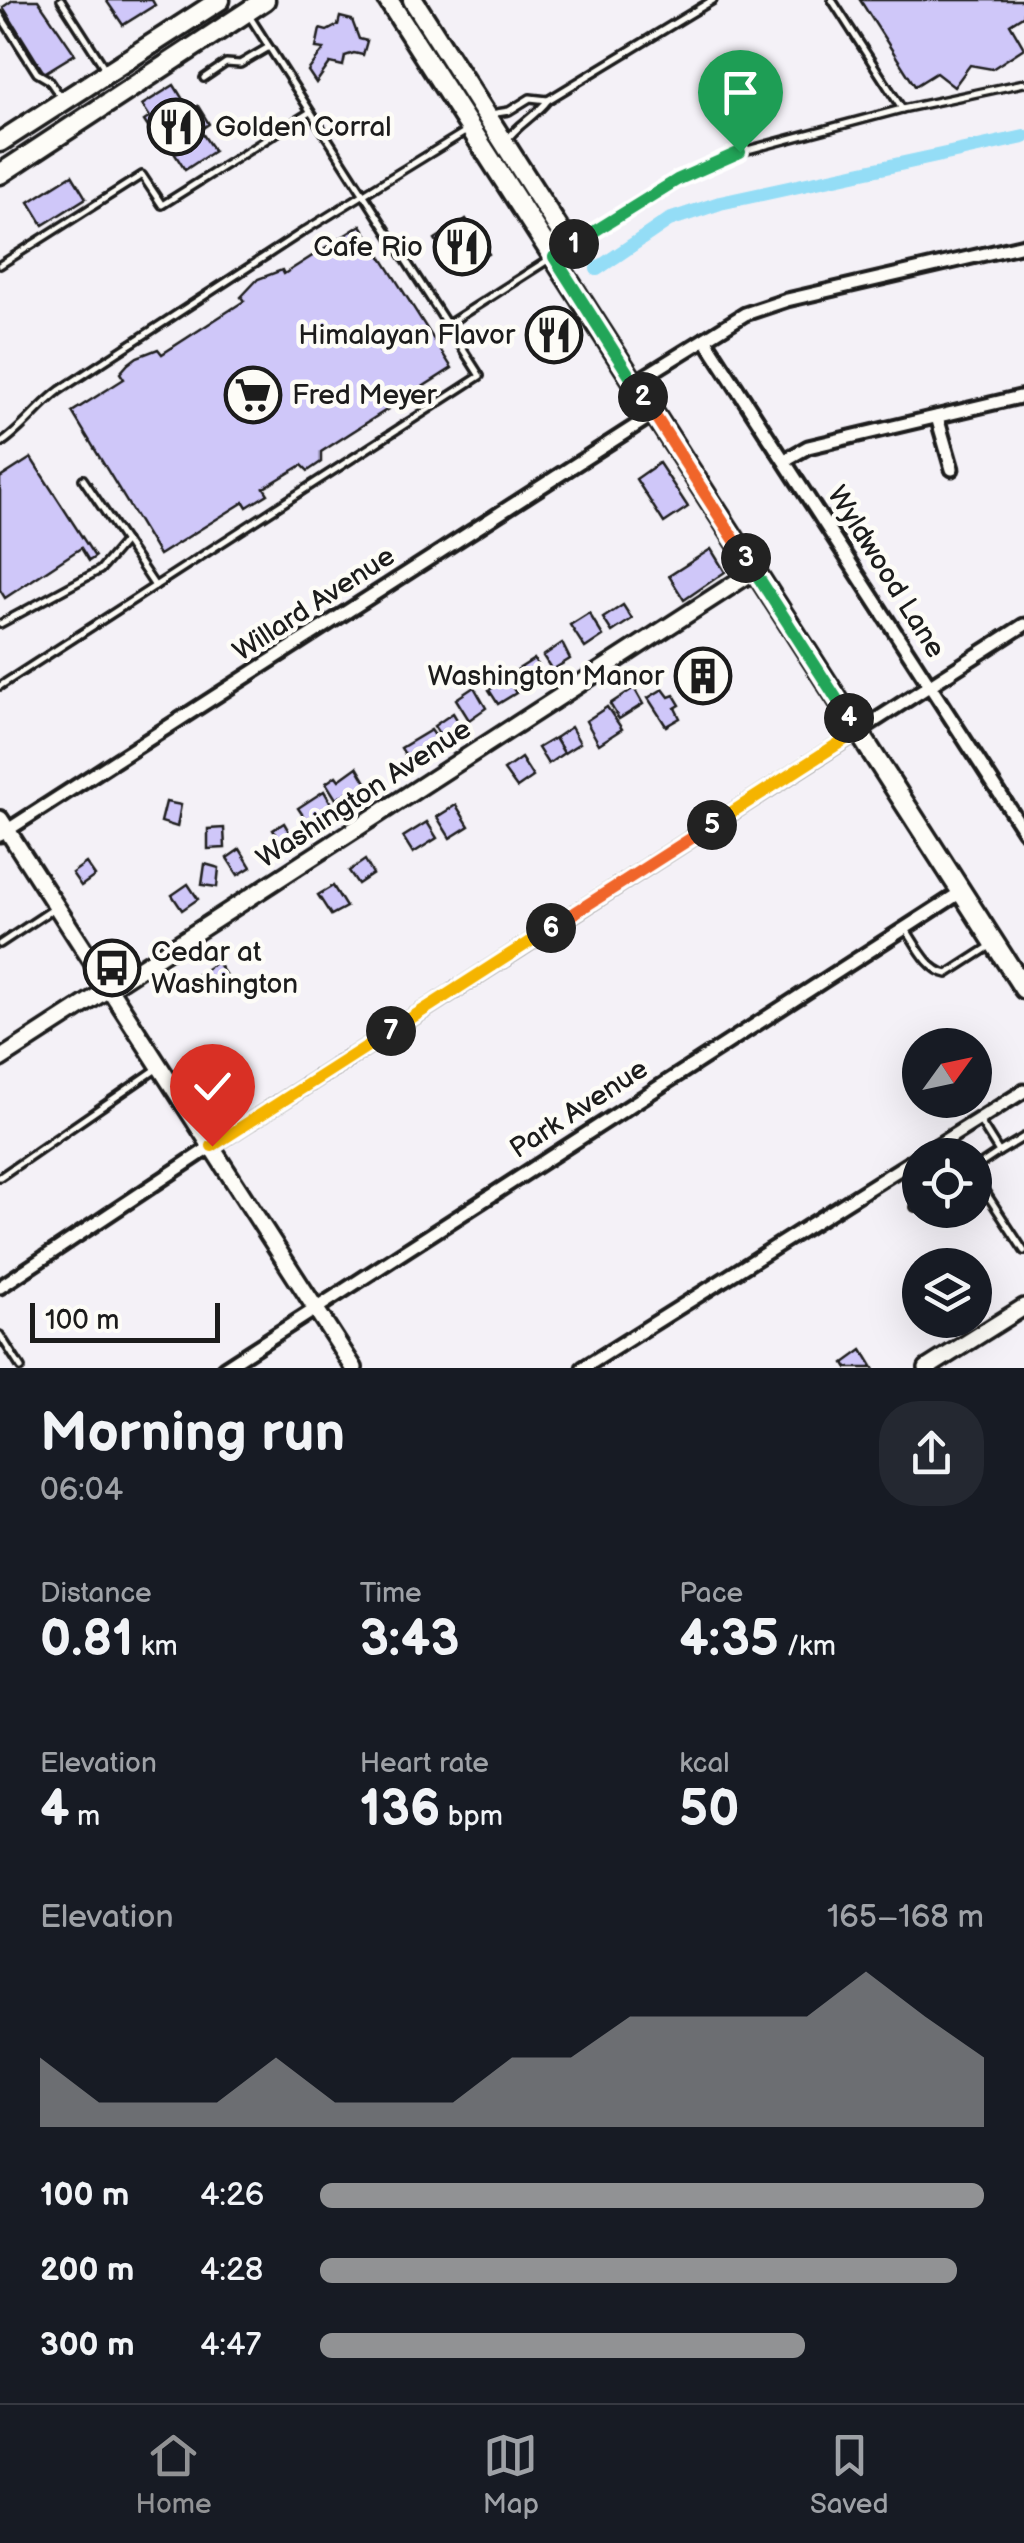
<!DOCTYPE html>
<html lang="en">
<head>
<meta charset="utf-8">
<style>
	:root { --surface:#171b24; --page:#242831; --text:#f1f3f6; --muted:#9ea1a6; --line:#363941; --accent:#919294 }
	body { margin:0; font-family:"Balsamiq Sans",sans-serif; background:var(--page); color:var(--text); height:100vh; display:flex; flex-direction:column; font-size:38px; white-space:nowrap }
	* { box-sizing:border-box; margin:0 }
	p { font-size:32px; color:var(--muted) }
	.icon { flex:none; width:55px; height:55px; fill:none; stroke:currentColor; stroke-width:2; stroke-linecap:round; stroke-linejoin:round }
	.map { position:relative; height:1368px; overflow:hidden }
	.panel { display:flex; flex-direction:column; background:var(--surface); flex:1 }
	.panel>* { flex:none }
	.needle { width:65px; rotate:57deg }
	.tools { position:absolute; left:902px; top:1028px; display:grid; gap:20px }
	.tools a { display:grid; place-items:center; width:90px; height:90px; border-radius:50%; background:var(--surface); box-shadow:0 10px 40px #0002; font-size:50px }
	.scale { position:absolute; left:30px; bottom:25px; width:190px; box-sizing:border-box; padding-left:10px; border:5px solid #1c1c1c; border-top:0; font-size:28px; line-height:35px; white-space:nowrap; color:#1c1c1c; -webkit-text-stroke:8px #fdfcf7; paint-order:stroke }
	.pin { position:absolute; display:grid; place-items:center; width:85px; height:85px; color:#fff; margin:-102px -42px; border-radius:50% 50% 50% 0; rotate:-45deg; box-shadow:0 0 10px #0007 }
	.pin .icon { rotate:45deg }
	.km { position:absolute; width:50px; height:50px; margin:-25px; border-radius:50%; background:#222; color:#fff; font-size:28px; line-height:50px; text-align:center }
	.round { display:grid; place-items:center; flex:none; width:105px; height:105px; border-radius:40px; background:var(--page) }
	.summary { display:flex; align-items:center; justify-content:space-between; height:170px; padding:0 40px }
	h1 { font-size:55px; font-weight:700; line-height:75px }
	.stats { display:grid; grid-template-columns:repeat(3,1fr); gap:15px; height:170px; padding:10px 40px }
	.stats div { display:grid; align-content:center }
	.stats b { font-size:50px; font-weight:700 }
	.stats small { font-size:28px; font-weight:400 }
	.stats p { font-size:28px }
	.chart { height:280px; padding:20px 40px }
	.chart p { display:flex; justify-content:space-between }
	.chart svg { width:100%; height:180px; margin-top:10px; fill:var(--accent); opacity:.7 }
	ul { padding:0 40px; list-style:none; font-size:32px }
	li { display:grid; grid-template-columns:160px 120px 1fr; align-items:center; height:75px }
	li i { height:25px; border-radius:12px; background:var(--accent) }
	.dock { display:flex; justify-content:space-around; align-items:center; height:140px; border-top:2px solid var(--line); background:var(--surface); font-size:28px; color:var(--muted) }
	.dock a { display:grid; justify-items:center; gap:5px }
	.dock .current { color:var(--accent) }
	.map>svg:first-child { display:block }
</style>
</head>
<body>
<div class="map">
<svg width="1024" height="1368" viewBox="0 0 1024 1368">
	<rect width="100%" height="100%" fill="#f4f1f7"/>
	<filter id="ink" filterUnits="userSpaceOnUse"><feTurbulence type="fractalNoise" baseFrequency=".01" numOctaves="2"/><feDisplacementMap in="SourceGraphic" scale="20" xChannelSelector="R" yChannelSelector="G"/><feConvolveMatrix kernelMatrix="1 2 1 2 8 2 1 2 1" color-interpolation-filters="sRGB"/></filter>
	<g filter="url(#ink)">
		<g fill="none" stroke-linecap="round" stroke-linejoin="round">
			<polyline stroke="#94ddf6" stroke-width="14" points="597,269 669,220 720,203 1024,137"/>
		</g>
		<g fill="#cfc7f9" stroke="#1c1c1c" stroke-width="2.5">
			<polygon points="13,0 38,0 75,54 44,73 3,7"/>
			<polygon points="106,0 152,0 155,5 123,25"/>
			<polygon points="860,0 1024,0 1024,15 1010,24 1024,48 992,69 970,65 954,87 936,73 915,86"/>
			<polygon points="340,17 352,20 359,39 367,41 363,55 354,53 345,56 343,66 330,63 316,83 308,71 324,49 316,48 320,29 327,31 338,25"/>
			<polygon points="174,85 190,111 198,106 209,124 200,130 214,151 185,170 162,134 155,138 144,121 150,117 142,105"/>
			<polygon points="72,175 86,198 43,225 29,202"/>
			<polygon points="466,219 489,254 458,274 435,239"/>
			<polygon points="361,225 452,368 321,452 321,462 308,471 302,465 264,488 268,494 247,507 244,502 159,555 72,412 124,379 120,373 128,364 137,357 158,349 162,354 244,301 241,297 258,279 282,270 284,274"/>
			<polygon points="556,315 573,342 552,356 535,329"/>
			<polygon points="31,458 95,557 89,561 81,548 5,598 0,590 0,478"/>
			<polygon points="659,463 688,507 664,523 636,479"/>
			<polygon points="711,549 725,572 684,600 669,576"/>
			<polygon points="623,605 632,619 612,632 603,618"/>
			<polygon points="589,613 603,636 585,648 570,625"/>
			<polygon points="562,643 570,659 552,670 543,656"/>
			<polygon points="534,659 542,672 525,683 517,670"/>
			<polygon points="705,661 723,691 708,700 702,691 698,694 692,684 696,681 690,671"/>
			<polygon points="507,679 516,693 498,704 489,690"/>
			<polygon points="474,687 486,708 469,720 456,699"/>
			<polygon points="634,688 643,704 619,719 610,704"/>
			<polygon points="663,689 669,697 674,695 680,705 675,708 680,718 666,726 648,698"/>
			<polygon points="607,707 622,729 599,744 586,721"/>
			<polygon points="453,713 462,728 443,740 434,726"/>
			<polygon points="571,727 580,743 564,753 555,738"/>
			<polygon points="431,730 443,747 429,756 426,753 410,763 401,748"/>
			<polygon points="555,738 564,753 548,764 538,748"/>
			<polygon points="521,758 533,777 517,788 504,770"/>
			<polygon points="357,767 370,789 354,800 348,792 336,799 326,783 336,776 339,780"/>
			<polygon points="324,791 335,810 327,816 323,809 306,820 298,808"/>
			<polygon points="166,802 181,805 177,827 161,822"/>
			<polygon points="456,805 469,826 450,838 437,817"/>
			<polygon points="427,822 437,838 413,853 403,837"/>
			<polygon points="284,823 294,840 284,847 273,830"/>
			<polygon points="224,828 225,848 208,849 208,829"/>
			<polygon points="240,849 251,867 238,875 227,858"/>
			<polygon points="365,860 373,874 358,884 349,871"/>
			<polygon points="86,863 95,876 81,886 72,873"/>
			<polygon points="205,864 219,868 217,887 202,885"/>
			<polygon points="188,884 198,899 182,910 172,895"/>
			<polygon points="333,886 346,907 331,915 318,895"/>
			<polygon points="217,962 227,977 202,992 192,978"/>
			<polygon points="862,1350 873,1368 847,1368 844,1363"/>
		</g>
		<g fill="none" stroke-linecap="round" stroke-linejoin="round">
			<g stroke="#1c1c1c" stroke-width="12">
				<g id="lane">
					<polyline points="61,0 106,70"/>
					<polyline points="832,0 902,109"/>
					<polyline points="0,15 37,73 49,80 60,96"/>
					<polyline points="204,78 226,63 240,64 269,47"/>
					<polyline points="490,114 509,111 530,98 548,100"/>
					<path d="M506 141C518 124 536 116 548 100L713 0"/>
					<polyline points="562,252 677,180 740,152 902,109 1024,83"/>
					<polyline points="0,265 142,175 162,205 310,112"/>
					<polyline points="448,324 548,260"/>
					<path d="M0 444C22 430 38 406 60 390L304 231 468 130"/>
					<polyline points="83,479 155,586"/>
					<polyline points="0,624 100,570 125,541"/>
					<polyline points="0,686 480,376 248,14"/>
					<path d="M907 931C917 946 928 970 947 974L992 945"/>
					<polyline points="0,944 56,907"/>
					<polyline points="979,1120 999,1152 1024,1137"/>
					<polyline points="975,1168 999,1152"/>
					<polyline points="975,1176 1024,1251"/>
					<polyline points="0,1177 158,1068"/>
					<polyline points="915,1207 920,1204"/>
					<polyline points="0,1335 21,1368"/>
				</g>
			</g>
			<g stroke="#1c1c1c" stroke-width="19">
				<g id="street">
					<polyline points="705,339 1024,831"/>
					<polyline points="634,383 745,314 787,300 1024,245"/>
					<polyline points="937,417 952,469"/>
					<polyline points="785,460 808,447 1024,396"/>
					<polyline points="0,835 654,414"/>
					<polyline points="922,1155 1024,1091"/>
					<polyline points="0,1287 212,1146 1024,625"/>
					<polyline points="224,1368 961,892"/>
					<polyline points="583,1368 920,1156"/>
				</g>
			</g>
			<g stroke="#1c1c1c" stroke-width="22">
				<g id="secondary">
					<polyline points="0,819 354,1368"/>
					<polyline points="0,1059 754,571"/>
					<polyline points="927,1368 1024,1307"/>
				</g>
			</g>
			<g stroke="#1c1c1c" stroke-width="25">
				<g id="primary">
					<polyline points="388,0 1024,989"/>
					<polyline points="413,0 561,232 554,257"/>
					<polyline points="0,142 220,0"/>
					<polyline points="0,174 265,0"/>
				</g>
			</g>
			<use href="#lane" stroke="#fdfcf7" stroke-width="5"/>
			<use href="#street" stroke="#fdfcf7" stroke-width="11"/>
			<use href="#secondary" stroke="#fdfcf7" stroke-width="15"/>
			<use href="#primary" stroke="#fdfcf7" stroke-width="18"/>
		</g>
	</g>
	<g fill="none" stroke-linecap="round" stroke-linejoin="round" filter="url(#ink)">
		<g stroke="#fff" stroke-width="20">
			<polyline id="split-1" points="574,244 677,180 740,152"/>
		</g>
		<g stroke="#fff" stroke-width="20">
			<polyline id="split-2" points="574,244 554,257 643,397"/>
		</g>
		<g stroke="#fff" stroke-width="20">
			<polyline id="split-3" points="643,397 746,558"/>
		</g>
		<g stroke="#fff" stroke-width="20">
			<polyline id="split-4" points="746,558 849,718"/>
		</g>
		<g stroke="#fff" stroke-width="20">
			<polyline id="split-5" points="712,825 858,731 849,718"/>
		</g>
		<g stroke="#fff" stroke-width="20">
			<polyline id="split-6" points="551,928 712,825"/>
		</g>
		<g stroke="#fff" stroke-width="20">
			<polyline id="split-7" points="391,1031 551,928"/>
		</g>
		<g stroke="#fff" stroke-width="20">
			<polyline id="split-8" points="212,1146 391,1031"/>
		</g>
		<use href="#split-1" stroke="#22a559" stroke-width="12"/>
		<use href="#split-2" stroke="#22a559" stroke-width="12"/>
		<use href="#split-3" stroke="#f0652b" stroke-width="12"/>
		<use href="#split-4" stroke="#22a559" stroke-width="12"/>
		<use href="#split-5" stroke="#f5b400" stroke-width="12"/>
		<use href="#split-6" stroke="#f0652b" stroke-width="12"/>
		<use href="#split-7" stroke="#f5b400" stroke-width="12"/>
		<use href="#split-8" stroke="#f5b400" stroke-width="12"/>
	</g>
	<defs>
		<g id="restaurant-ring" transform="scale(2.875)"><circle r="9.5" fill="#fdfcf7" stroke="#1c1c1c" stroke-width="1.5"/><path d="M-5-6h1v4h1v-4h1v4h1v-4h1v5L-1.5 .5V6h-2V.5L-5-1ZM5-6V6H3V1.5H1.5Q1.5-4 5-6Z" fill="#1c1c1c"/></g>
		<g id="supermarket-ring" transform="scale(2.875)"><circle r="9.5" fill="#fdfcf7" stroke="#1c1c1c" stroke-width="1.5"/><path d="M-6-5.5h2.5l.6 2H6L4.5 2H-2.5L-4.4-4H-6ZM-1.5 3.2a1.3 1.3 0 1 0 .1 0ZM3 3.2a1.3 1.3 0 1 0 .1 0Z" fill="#1c1c1c"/></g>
		<g id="building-ring" transform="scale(2.875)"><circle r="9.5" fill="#fdfcf7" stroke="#1c1c1c" stroke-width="1.5"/><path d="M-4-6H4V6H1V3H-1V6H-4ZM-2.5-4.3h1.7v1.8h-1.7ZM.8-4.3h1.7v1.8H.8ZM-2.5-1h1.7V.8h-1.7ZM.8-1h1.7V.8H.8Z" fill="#1c1c1c"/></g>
		<g id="bus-ring" transform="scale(2.875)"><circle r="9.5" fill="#fdfcf7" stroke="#1c1c1c" stroke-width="1.5"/><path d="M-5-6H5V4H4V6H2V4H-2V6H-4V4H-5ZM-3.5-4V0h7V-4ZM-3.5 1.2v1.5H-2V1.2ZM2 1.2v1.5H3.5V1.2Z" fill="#1c1c1c"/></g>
	</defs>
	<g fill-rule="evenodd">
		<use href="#restaurant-ring" x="176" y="127"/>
		<use href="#restaurant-ring" x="462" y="247"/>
		<use href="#restaurant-ring" x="554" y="335"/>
		<use href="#supermarket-ring" x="253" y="395"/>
		<use href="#building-ring" x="703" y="676"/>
		<use href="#bus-ring" x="112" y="968"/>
	</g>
	<g text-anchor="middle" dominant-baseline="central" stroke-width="9" stroke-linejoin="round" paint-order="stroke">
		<g font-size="28" fill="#1c1c1c" stroke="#fdfcf7" text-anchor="start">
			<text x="215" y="127">Golden Corral</text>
			<text x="423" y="247" text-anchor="end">Cafe Rio</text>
			<text x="515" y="335" text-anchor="end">Himalayan Flavor</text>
			<text x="292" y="395">Fred Meyer</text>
			<text x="664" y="676" text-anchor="end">Washington Manor</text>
			<text x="151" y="952">Cedar at<tspan x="151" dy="32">Washington</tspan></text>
		</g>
		<g font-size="28" fill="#1c1c1c" stroke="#fdfcf7">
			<text transform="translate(886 572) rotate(58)">Wyldwood Lane</text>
			<text transform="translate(314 604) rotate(-33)">Willard Avenue</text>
			<text transform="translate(364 794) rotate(-33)">Washington Avenue</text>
			<text transform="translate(579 1109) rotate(-33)">Park Avenue</text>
		</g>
	</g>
</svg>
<div class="tools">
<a><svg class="needle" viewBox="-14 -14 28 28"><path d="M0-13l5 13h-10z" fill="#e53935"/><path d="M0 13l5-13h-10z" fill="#9ea1a6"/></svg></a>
<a><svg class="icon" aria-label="locate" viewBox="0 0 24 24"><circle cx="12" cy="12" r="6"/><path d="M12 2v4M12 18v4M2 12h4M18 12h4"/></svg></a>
<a><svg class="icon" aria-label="layers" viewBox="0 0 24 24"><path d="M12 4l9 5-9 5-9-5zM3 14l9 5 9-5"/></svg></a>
</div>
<div class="scale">100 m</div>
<div class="pin" style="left:740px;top:152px;background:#1e9e55"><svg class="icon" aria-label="arrive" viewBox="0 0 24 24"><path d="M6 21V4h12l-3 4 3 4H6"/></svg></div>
<div class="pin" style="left:212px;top:1146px;background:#d93025"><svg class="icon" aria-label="check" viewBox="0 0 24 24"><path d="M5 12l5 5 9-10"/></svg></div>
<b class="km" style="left:574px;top:244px">1</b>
<b class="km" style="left:643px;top:397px">2</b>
<b class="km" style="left:746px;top:558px">3</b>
<b class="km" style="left:849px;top:718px">4</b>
<b class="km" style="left:712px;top:825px">5</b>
<b class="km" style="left:551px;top:928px">6</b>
<b class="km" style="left:391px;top:1031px">7</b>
</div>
<section class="panel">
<div class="summary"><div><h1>Morning run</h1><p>06:04</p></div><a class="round"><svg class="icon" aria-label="share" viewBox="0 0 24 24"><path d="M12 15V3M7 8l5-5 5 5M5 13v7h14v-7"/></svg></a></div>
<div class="stats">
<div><p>Distance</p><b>0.81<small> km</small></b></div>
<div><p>Time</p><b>3:43</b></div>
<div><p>Pace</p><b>4:35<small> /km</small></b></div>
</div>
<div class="stats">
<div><p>Elevation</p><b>4<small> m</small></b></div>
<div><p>Heart rate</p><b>136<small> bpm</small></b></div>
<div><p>kcal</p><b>50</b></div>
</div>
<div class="chart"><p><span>Elevation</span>165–168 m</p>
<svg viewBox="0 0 160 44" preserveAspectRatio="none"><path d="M0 44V27L10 38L20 38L30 38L40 27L50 38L60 38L70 38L80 27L90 27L100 17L110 17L120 17L130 17L140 6L150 17L160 27V44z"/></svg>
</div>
<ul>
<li><b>100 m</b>4:26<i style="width:100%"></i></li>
<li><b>200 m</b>4:28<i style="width:96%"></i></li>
<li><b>300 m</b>4:47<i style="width:73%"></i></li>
</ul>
</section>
<nav class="dock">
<a class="current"><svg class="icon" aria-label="home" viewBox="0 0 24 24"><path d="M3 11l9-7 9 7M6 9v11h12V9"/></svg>Home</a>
<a><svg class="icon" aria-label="map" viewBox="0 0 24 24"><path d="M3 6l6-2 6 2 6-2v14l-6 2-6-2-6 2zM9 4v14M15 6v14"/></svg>Map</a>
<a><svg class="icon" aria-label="saved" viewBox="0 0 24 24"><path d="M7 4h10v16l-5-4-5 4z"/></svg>Saved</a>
</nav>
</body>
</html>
